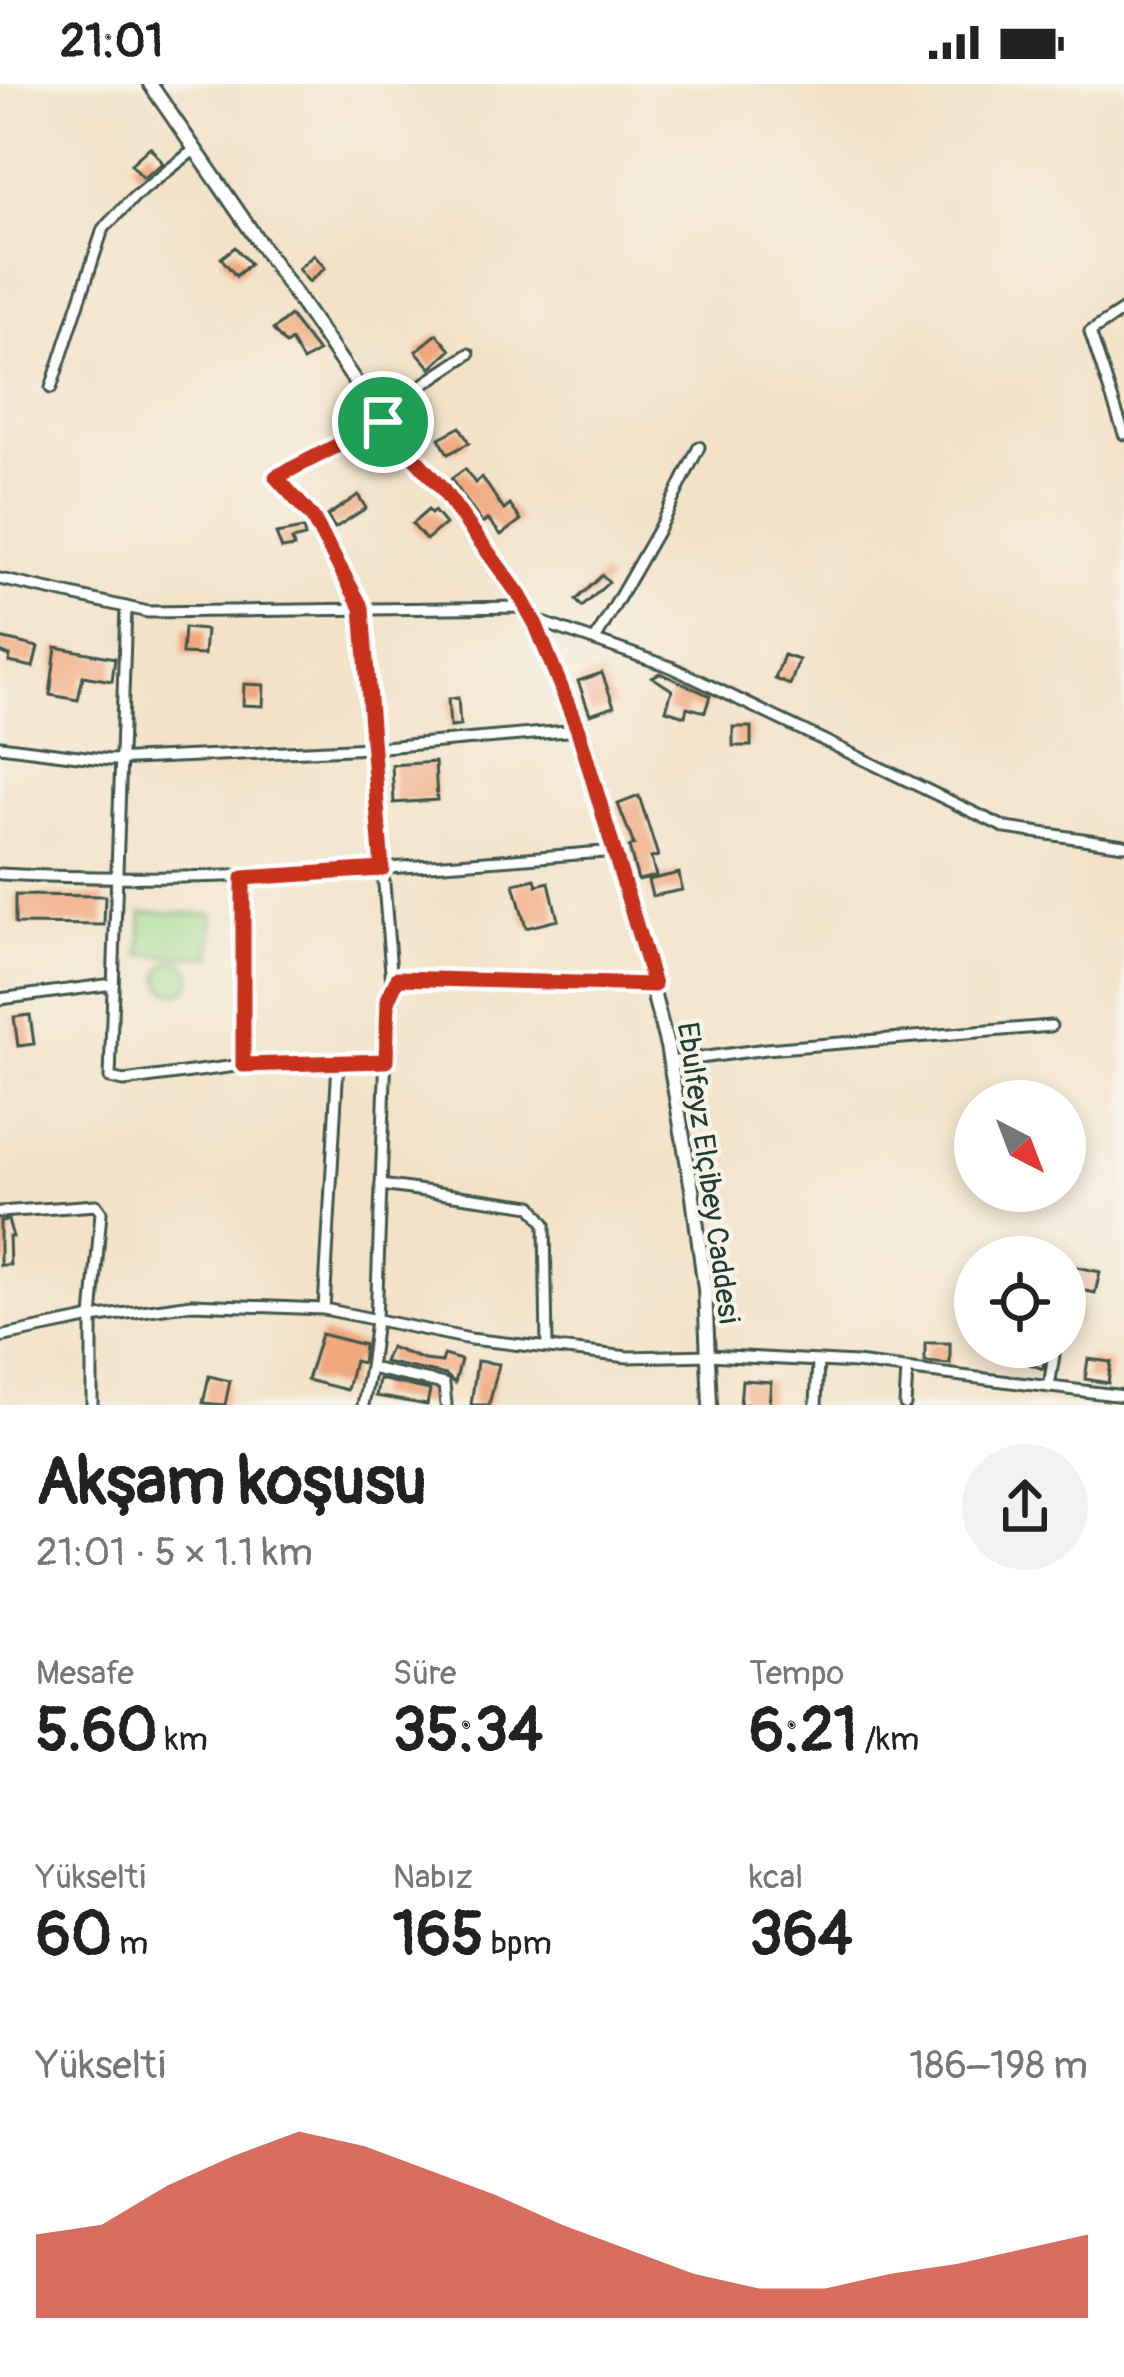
<!DOCTYPE html>
<html lang="tr">
<head>
<meta charset="utf-8">
<style>
	:root { --surface:#fff; --page:#f2f2f2; --text:#222; --muted:#767676; --accent:#c8321e }
	body { margin:0; font-family:Pangolin,sans-serif; background:var(--page); color:var(--text); height:100vh; display:flex; flex-direction:column; font-size:45px; white-space:nowrap }
	* { box-sizing:border-box; margin:0 }
	p { font-size:39px; color:var(--muted) }
	.icon { flex:none; width:66px; height:66px; fill:none; stroke:currentColor; stroke-width:2; stroke-linecap:round; stroke-linejoin:round }
	.map { position:relative; height:1321px; overflow:hidden }
	.side { display:flex; flex-direction:column; background:var(--surface); flex:1 }
	.side>* { flex:none }
	.needle { width:78px; rotate:138deg }
	.tools { position:absolute; left:954px; top:996px; display:grid; gap:24px }
	.tools a { display:grid; place-items:center; width:132px; height:132px; border-radius:50%; background:var(--surface); box-shadow:0 6px 18px #0003; font-size:60px }
	.pin { position:absolute; display:grid; place-items:center; width:102px; height:102px; color:#fff; margin:-51px; border:6px solid #fff; border-radius:50%; box-shadow:0 3px 12px #0007 }
	.round { display:grid; place-items:center; flex:none; width:126px; height:126px; border-radius:63px; background:var(--page) }
	.headline { display:flex; align-items:center; justify-content:space-between; height:204px; padding:0 36px }
	h1 { font-size:66px; font-weight:700; line-height:90px }
	.stats { display:grid; grid-template-columns:repeat(3,1fr); gap:18px; height:204px; padding:12px 36px }
	.stats div { display:grid; align-content:center }
	.stats b { font-size:60px; font-weight:700 }
	.stats small { font-size:33px; font-weight:400 }
	.stats p { font-size:33px }
	.chart { height:336px; padding:24px 36px }
	.chart p { display:flex; justify-content:space-between }
	.chart svg { width:100%; height:216px; margin-top:12px; fill:var(--accent); opacity:.7 }
	.status { display:flex; justify-content:space-between; align-items:center; height:84px; padding:0 60px; background:var(--surface); direction:ltr }
	.status svg { height:33px; fill:currentColor }
	.map>svg:first-child { display:block }
</style>
</head>
<body>
<div class="status"><b>21:01</b><svg viewBox="0 0 49 12"><path d="M0 12V9h3v3zM5 12V6h3v6zM10 12V3h3v9zM15 12V0h3v12zM26 1h20v11H26zM47 4h2v5h-2z"/></svg></div>
<div class="map">
<svg width="1124" height="1321" viewBox="0 0 1124 1321">
	<rect width="100%" height="100%" fill="#f7f3e8"/>
	<filter id="ink" filterUnits="userSpaceOnUse"><feTurbulence type="fractalNoise" baseFrequency=".00833" numOctaves="2"/><feDisplacementMap in="SourceGraphic" scale="24" xChannelSelector="R" yChannelSelector="G"/><feConvolveMatrix kernelMatrix="1 2 1 2 8 2 1 2 1" color-interpolation-filters="sRGB"/></filter>
	<filter id="wash" filterUnits="userSpaceOnUse"><feTurbulence type="fractalNoise" baseFrequency=".004" numOctaves="4" result="noise"/><feDisplacementMap in="SourceGraphic" scale="48" xChannelSelector="R" yChannelSelector="G"/><feGaussianBlur stdDeviation="2.7" result="paint"/><feColorMatrix in="noise" values="0 0 0 0 0 0 0 0 0 0 0 0 0 0 0 0 0 1.4 0 .05"/><feComposite in="paint" operator="in"/></filter>
	<g filter="url(#wash)">
		<rect width="100%" height="100%" fill="#f3e2c8"/>
		<g fill="#9ed98d" stroke="#5e8b60" stroke-width="3">
			<polygon points="142,828 213,830 212,873 141,871"/>
			<circle cx="176" cy="893" r="16"/>
		</g>
		<g id="blocks">
			<g fill="#f0a87f">
				<polygon points="150,63 163,79 143,94 131,80"/>
				<polygon points="235,163 250,180 236,192 221,174"/>
				<polygon points="314,171 325,184 309,198 298,185"/>
				<polygon points="290,232 318,268 303,277 291,257 286,261 273,246"/>
				<polygon points="437,250 451,266 431,284 416,267"/>
				<polygon points="460,343 469,359 448,370 439,354"/>
				<polygon points="465,385 475,399 482,393 504,426 510,421 521,436 501,451 488,435 482,439 451,395"/>
				<polygon points="358,411 366,424 335,444 327,432"/>
				<polygon points="428,426 431,430 434,427 445,440 426,456 412,440"/>
				<polygon points="303,445 305,453 292,456 294,463 282,465 276,450"/>
				<polygon points="602,491 609,498 582,523 576,516"/>
				<polygon points="184,544 206,546 204,571 182,570"/>
				<polygon points="0,554 38,563 33,583 9,578 10,572 0,568"/>
				<polygon points="56,563 115,574 112,597 83,592 78,616 50,611"/>
				<polygon points="784,571 799,576 790,601 775,595"/>
				<polygon points="602,589 614,622 590,630 578,597"/>
				<polygon points="660,589 710,612 705,628 687,623 685,632 666,626 672,606 652,593"/>
				<polygon points="244,600 264,601 263,622 243,621"/>
				<polygon points="458,614 460,642 450,643 448,615"/>
				<rect x="733" y="643" width="18" height="19"/>
				<polygon points="435,678 437,716 394,719 392,681"/>
				<polygon points="639,712 658,772 651,774 656,792 638,796 629,763 634,761 618,720"/>
				<polygon points="679,789 682,806 652,812 648,796"/>
				<polygon points="535,795 537,801 549,798 558,836 526,844 514,800"/>
				<polygon points="15,811 105,812 104,841 15,840"/>
				<polygon points="30,931 34,960 18,962 14,933"/>
				<polygon points="8,1136 13,1153 9,1153 10,1181 0,1181 0,1137"/>
				<polygon points="1072,1182 1100,1188 1095,1209 1082,1206 1079,1240 1065,1239"/>
				<polygon points="321,1250 364,1261 362,1279 354,1277 347,1306 307,1296"/>
				<polygon points="925,1259 950,1259 950,1280 925,1278"/>
				<polygon points="390,1263 424,1276 442,1278 444,1271 461,1276 455,1299 446,1291 384,1278"/>
				<polygon points="1021,1263 1046,1263 1043,1285 1018,1276"/>
				<polygon points="1088,1275 1111,1278 1108,1299 1085,1295"/>
				<polygon points="477,1277 499,1280 489,1321 471,1321"/>
				<polygon points="209,1292 230,1297 225,1321 203,1319"/>
				<polygon points="379,1295 430,1306 427,1321 376,1312"/>
				<polygon points="742,1296 771,1298 769,1321 740,1321"/>
			</g>
		</g>
	</g>
	<g filter="url(#ink)">
		<use href="#blocks" fill-opacity="0" stroke="#3f564a" stroke-width="3"/>
		<g fill="none" stroke-linecap="round" stroke-linejoin="round">
			<g stroke="#3f564a" stroke-width="15">
				<g id="minor">
					<polyline points="1124,226 1090,248 1124,350"/>
					<polyline points="51,304 103,145 134,113 194,66"/>
					<polyline points="380,329 469,270"/>
					<polyline points="383,338 276,393 312,433 362,525 392,900"/>
					<polyline points="0,495 148,528 525,523"/>
					<polyline points="126,523 110,994 124,997 243,981 385,977"/>
					<polyline points="532,535 671,583 1006,744 1124,761"/>
					<polyline points="595,556 658,446 699,363"/>
					<polyline points="0,662 110,676 372,664 578,646"/>
					<path d="M0 790C207 801 410 783 616 767"/>
					<polyline points="0,915 113,900"/>
					<polyline points="670,978 766,965 1051,942"/>
					<polyline points="243,981 243,794"/>
					<polyline points="381,1101 532,1122 545,1140 547,1263"/>
					<polyline points="0,1128 96,1121 101,1128 92,1234 92,1321"/>
					<polyline points="324,1225 338,979"/>
					<polyline points="0,1253 92,1234 192,1220 324,1225 470,1255 628,1273 709,1271 856,1279 1124,1312"/>
					<polyline points="1049,1303 1055,1264"/>
					<polyline points="363,1321 370,1284"/>
					<polyline points="446,1321 444,1300 370,1284 376,1236 388,915 398,894 652,901"/>
					<polyline points="816,1321 818,1277"/>
					<polyline points="905,1321 907,1286"/>
				</g>
			</g>
			<g stroke="#3f564a" stroke-width="18">
				<polyline id="tertiary" points="150,0 383,338 442,405 520,512 552,576 616,767 667,962 692,1105 705,1205 710,1321"/>
			</g>
			<use href="#minor" stroke="#fff" stroke-width="9"/>
			<use href="#tertiary" stroke="#fff" stroke-width="12"/>
		</g>
	</g>
	<g fill="none" stroke-linecap="round" stroke-linejoin="round" filter="url(#ink)">
		<g stroke="#fff" stroke-width="24">
			<polygon id="route" points="383,338 442,405 520,512 536,541 578,646 654,901 398,894 388,915 386,977 243,981 243,794 382,785 362,524 312,433 276,393"/>
		</g>
		<use href="#route" stroke="#c8321e" stroke-width="15"/>
	</g>
	<g text-anchor="middle" dominant-baseline="central" stroke-width="9" stroke-linejoin="round" paint-order="stroke">
		<g font-size="30" fill="#1f3d34" stroke="#f7f3e8">
			<text transform="translate(708 1089) rotate(82)">Ebulfeyz Elçibey Caddesi</text>
		</g>
	</g>
</svg>
<div class="tools">
<a><svg class="needle" viewBox="-14 -14 28 28"><path d="M0-13l5 13h-10z" fill="#e53935"/><path d="M0 13l5-13h-10z" fill="#767676"/></svg></a>
<a><svg class="icon" aria-label="locate" viewBox="0 0 24 24"><circle cx="12" cy="12" r="6"/><path d="M12 2v4M12 18v4M2 12h4M18 12h4"/></svg></a>
</div>
<div class="pin" style="left:383px;top:338px;background:#1e9e55"><svg class="icon" aria-label="arrive" viewBox="0 0 24 24"><path d="M6 21V4h12l-3 4 3 4H6"/></svg></div>
</div>
<section class="side">
<div class="headline"><div><h1>Akşam koşusu</h1><p>21:01 · 5 × 1.1 km</p></div><a class="round"><svg class="icon" aria-label="share" viewBox="0 0 24 24"><path d="M12 15V3M7 8l5-5 5 5M5 13v7h14v-7"/></svg></a></div>
<div class="stats">
<div><p>Mesafe</p><b>5.60<small> km</small></b></div>
<div><p>Süre</p><b>35:34</b></div>
<div><p>Tempo</p><b>6:21<small> /km</small></b></div>
</div>
<div class="stats">
<div><p>Yükselti</p><b>60<small> m</small></b></div>
<div><p>Nabız</p><b>165<small> bpm</small></b></div>
<div><p>kcal</p><b>364</b></div>
</div>
<div class="chart"><p><span>Yükselti</span>186–198 m</p>
<svg viewBox="0 0 160 44" preserveAspectRatio="none"><path d="M0 44V27L10 25L20 17L30 11L40 6L50 9L60 14L70 19L80 25L90 30L100 35L110 38L120 38L130 35L140 33L150 30L160 27V44z"/></svg>
</div>
</section>
</body>
</html>
